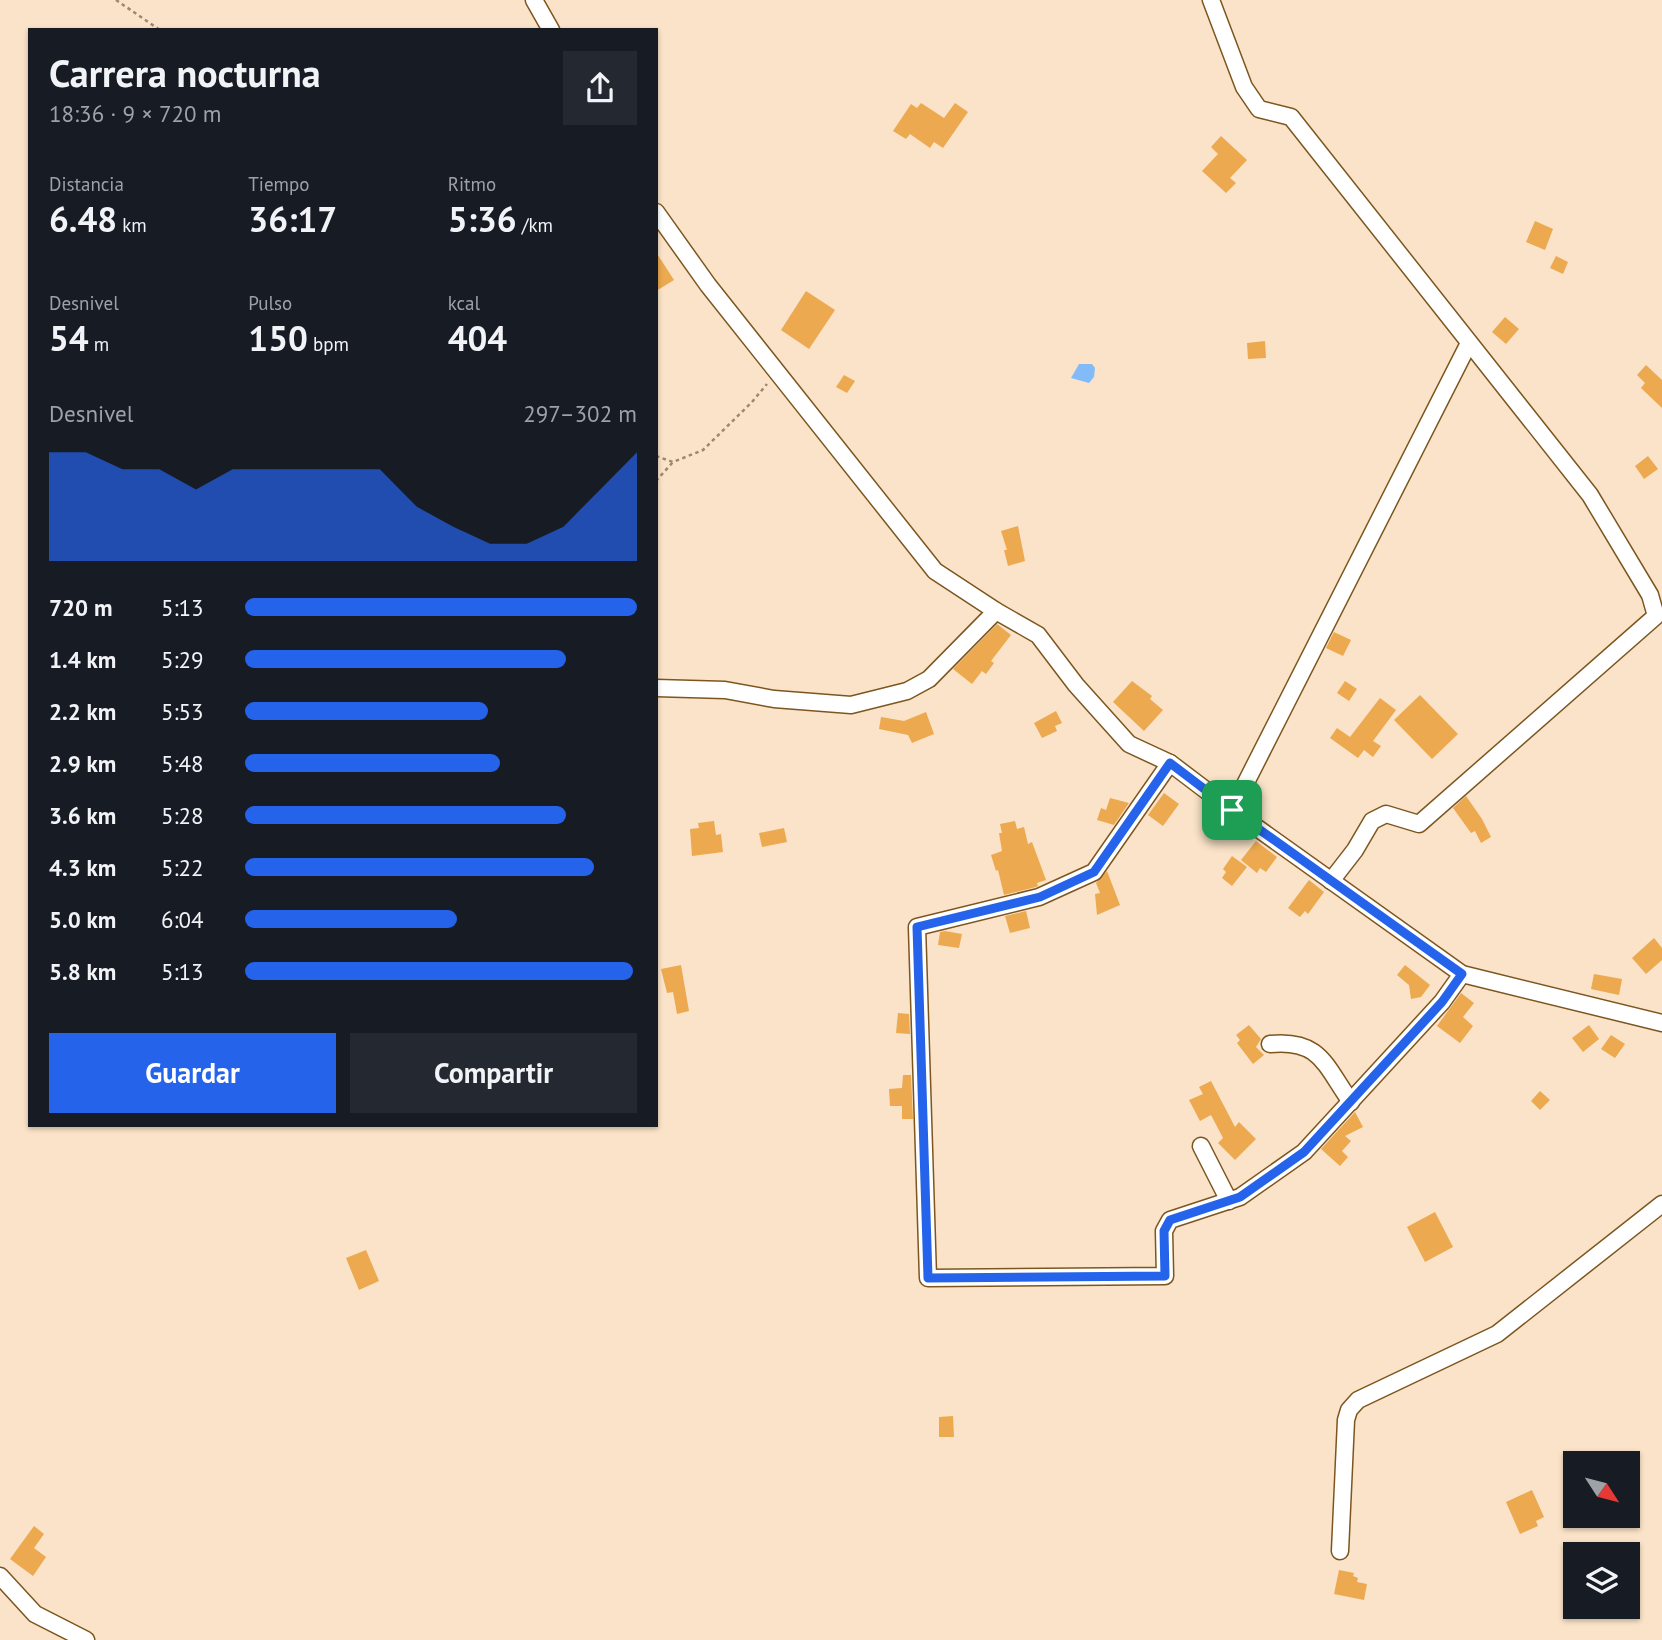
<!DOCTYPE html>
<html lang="es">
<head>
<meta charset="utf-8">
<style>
	:root { --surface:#171b24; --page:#242831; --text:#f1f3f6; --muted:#9ea1a6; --accent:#2563eb }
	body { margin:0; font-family:"PT Sans",sans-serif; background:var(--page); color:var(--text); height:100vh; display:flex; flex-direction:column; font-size:26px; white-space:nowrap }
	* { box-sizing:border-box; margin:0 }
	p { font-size:23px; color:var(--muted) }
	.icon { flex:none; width:38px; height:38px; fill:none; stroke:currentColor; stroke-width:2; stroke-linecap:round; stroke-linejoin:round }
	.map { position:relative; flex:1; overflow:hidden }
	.drawer { position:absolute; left:28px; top:28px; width:630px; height:1099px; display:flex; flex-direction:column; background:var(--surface); border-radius:0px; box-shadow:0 2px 5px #0004 }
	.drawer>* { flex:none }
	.needle { width:46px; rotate:126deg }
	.tools { position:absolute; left:1563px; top:1451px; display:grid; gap:14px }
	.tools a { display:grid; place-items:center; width:77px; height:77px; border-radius:0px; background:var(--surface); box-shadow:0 2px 5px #0004; font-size:35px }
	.pin { position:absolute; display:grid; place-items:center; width:60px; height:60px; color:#fff; margin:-30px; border-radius:14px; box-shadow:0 4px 10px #0006 }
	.round { display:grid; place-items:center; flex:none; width:74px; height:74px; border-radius:0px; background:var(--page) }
	.head { display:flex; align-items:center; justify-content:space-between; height:119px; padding:0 21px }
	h1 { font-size:38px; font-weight:700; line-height:52px }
	.stats { display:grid; grid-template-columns:repeat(3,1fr); gap:10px; height:119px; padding:7px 21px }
	.stats div { display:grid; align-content:center }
	.stats b { font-size:35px; font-weight:700 }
	.stats small { font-size:19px; font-weight:400 }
	.stats p { font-size:19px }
	.chart { height:196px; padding:14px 21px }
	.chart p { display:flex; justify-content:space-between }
	.chart svg { width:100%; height:126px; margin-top:7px; fill:var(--accent); opacity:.7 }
	.action { display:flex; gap:14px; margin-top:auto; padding:14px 21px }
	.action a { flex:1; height:80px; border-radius:0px; background:var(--accent); color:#fff; font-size:28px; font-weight:700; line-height:80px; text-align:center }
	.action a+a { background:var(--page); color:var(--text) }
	ul { padding:0 21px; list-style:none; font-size:23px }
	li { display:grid; grid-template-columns:112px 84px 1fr; align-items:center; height:52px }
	li i { height:18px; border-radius:9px; background:var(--accent) }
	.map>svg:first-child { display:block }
</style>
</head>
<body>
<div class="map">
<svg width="1662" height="1640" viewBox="0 0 1662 1640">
	<rect width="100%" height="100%" fill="#fae3c8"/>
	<polygon fill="#83bbf8" points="1079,364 1092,364 1095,368 1094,377 1089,383 1071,378"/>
	<g fill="#eca94f">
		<polygon points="921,103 944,118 955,103 968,112 943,148 934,142 930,148 910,134 906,139 893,131 911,104 917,108"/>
		<polygon points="1221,136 1247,160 1230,178 1236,183 1226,193 1202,171 1218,154 1211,147"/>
		<polygon points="1535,221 1553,229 1545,250 1526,242"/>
		<polygon points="656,252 674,280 656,291"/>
		<polygon points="1556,256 1568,262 1563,274 1550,268"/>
		<polygon points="806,291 835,310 809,349 781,330"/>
		<polygon points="1505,317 1519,329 1506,344 1492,332"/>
		<polygon points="1265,341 1266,358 1248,359 1247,343"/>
		<polygon points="1646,365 1662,380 1662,408 1641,388 1645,383 1637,375"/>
		<polygon points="844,375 855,381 847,393 836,387"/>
		<polygon points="1648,456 1658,469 1644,479 1635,466"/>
		<polygon points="1018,526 1025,561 1008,566 1004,550 1007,550 1001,531"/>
		<polygon points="997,624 1011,635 991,661 994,663 986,674 982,671 972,684 953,669"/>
		<polygon points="1334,632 1351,640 1343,656 1326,648"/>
		<polygon points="1132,681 1152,696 1150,699 1163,710 1144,731 1113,702"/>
		<polygon points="1345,681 1357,689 1349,701 1337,693"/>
		<polygon points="1420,695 1458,734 1432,759 1394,720"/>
		<polygon points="1380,698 1396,710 1373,741 1381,746 1373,757 1364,750 1358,758 1330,738 1337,728 1350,737"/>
		<polygon points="1056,711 1062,723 1055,726 1057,731 1042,738 1034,723"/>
		<polygon points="926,712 934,734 912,743 908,735 879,729 881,717 904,721"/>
		<polygon points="1164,793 1179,804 1163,826 1148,815"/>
		<polygon points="1466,796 1482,819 1491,837 1481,843 1475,831 1471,833 1453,808"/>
		<polygon points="1110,798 1129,803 1114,825 1097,820 1101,808 1106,810"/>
		<polygon points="714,821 716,835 721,834 723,852 692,856 690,829 699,828 698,823"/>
		<polygon points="1015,821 1017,829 1024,827 1028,844 1032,842 1046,880 1037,883 1038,886 1036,887 1004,895 998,870 996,871 991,855 1002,851 999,833 1002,833 1000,824"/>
		<polygon points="784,828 787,842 762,847 759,833"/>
		<polygon points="1256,841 1277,857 1266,872 1260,868 1257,873 1241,860"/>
		<polygon points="1232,856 1247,867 1232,886 1222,878 1226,872 1223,869"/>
		<polygon points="1107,871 1120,905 1097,915 1095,894 1100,893 1096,883"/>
		<polygon points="1309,880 1324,892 1308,914 1305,911 1300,917 1288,908"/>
		<polygon points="1026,911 1030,928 1010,933 1005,916"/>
		<polygon points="945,931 962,934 959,948 938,945 940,932"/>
		<polygon points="1654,938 1662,948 1662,960 1646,974 1632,958"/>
		<polygon points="681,965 689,1011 677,1014 673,992 667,993 661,969"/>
		<polygon points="1405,965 1430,985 1421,997 1411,999 1409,985 1397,975"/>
		<polygon points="1594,974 1622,979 1619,995 1591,989"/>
		<polygon points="1461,993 1474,1003 1463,1017 1473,1026 1460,1043 1437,1026"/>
		<polygon points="898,1013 909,1014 910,1034 896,1033"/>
		<polygon points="1249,1025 1261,1039 1256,1047 1264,1055 1253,1064 1237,1043 1240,1040 1236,1035"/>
		<polygon points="1589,1025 1599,1039 1583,1052 1572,1038"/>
		<polygon points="1611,1035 1625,1044 1615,1058 1601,1049"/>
		<polygon points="903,1075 911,1075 913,1119 902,1119 902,1106 890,1106 889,1089 902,1088"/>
		<polygon points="1211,1081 1235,1127 1239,1122 1256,1139 1235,1160 1218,1143 1223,1138 1211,1115 1200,1121 1189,1100 1203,1094 1199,1087"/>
		<polygon points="1540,1091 1550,1100 1540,1110 1531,1101"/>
		<polygon points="1355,1112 1363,1127 1345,1136 1351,1141 1342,1151 1348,1157 1340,1166 1321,1149"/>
		<polygon points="1435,1212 1453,1247 1425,1262 1407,1227"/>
		<polygon points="366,1250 379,1281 359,1290 346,1258"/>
		<polygon points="953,1416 954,1437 939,1437 939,1417"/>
		<polygon points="1532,1490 1544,1517 1536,1521 1538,1526 1520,1534 1506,1502"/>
		<polygon points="34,1526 44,1534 34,1548 46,1557 33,1576 10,1559"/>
		<polygon points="1339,1570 1354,1573 1353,1576 1358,1578 1357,1582 1367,1584 1364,1600 1334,1594"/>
	</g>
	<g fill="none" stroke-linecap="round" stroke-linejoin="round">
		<g stroke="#7d561f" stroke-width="19">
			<g id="minor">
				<polyline points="534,0 551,30"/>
				<polyline points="1211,0 1244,87 1259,109 1291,117 1590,495 1650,595 1656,616 1419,824 1386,814 1372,821 1355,850 1331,881"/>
				<polyline points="656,212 708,285 935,571 996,611 1038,635 1076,685 1129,744 1170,763 1232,810 1462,974 1662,1023"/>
				<polyline points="656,688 725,690 774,699 851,705 907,691 929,679 996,611"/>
				<polyline points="1170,763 1094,872 1039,897 917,927 928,1278 1165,1276 1164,1231 1170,1220 1240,1197 1304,1152 1442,1002 1462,974"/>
				<polyline points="1232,810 1469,343"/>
				<path d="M1270 1044C1321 1039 1325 1066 1351 1102"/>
				<polyline points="1201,1146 1229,1201"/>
				<polyline points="1340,1551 1346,1420 1349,1410 1358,1400 1497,1334 1662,1204"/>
				<polyline points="0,1576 35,1614 86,1640"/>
			</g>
		</g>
		<g stroke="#9e876b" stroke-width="2.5" stroke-dasharray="3.5 3.5" stroke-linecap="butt">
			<polyline points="116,0 160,30"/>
			<polyline points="656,456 673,462 703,450 752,402 767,384"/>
			<polyline points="656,481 673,462"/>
		</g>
		<use href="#minor" stroke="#fff" stroke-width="16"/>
	</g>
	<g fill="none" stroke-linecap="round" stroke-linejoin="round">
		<g stroke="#fff" stroke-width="14">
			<polygon id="route" points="1170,763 1232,810 1462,974 1442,1002 1304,1152 1240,1197 1170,1220 1164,1231 1165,1276 928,1278 917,927 1040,897 1094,872"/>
		</g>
		<use href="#route" stroke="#2563eb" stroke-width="9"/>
	</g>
</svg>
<div class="tools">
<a><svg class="needle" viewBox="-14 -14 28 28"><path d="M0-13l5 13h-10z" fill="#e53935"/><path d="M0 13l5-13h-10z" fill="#9ea1a6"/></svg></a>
<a><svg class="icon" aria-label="layers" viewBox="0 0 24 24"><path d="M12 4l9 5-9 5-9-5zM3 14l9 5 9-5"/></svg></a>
</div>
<div class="pin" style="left:1232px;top:810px;background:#1e9e55"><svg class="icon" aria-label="arrive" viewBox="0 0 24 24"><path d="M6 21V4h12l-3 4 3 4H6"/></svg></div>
<section class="drawer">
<div class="head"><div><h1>Carrera nocturna</h1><p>18:36 · 9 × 720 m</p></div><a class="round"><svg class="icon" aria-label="share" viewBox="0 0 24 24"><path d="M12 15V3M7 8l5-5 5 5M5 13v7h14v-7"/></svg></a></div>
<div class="stats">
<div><p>Distancia</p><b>6.48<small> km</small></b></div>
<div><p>Tiempo</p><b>36:17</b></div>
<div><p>Ritmo</p><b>5:36<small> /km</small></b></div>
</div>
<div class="stats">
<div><p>Desnivel</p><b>54<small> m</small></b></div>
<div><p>Pulso</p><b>150<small> bpm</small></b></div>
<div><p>kcal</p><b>404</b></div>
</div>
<div class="chart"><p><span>Desnivel</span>297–302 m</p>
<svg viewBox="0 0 160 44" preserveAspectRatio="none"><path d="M0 44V6L10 6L20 12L30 12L40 19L50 12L60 12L70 12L80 12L90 12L100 25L110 32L120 38L130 38L140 32L150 19L160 6V44z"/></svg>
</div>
<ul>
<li><b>720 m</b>5:13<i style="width:100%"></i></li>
<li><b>1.4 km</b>5:29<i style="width:82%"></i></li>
<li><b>2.2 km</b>5:53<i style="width:62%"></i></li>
<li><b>2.9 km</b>5:48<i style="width:65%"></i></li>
<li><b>3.6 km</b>5:28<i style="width:82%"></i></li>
<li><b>4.3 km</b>5:22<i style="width:89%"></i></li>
<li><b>5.0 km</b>6:04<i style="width:54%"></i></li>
<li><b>5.8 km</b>5:13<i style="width:99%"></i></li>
</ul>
<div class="action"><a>Guardar</a><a>Compartir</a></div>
</section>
</div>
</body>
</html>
